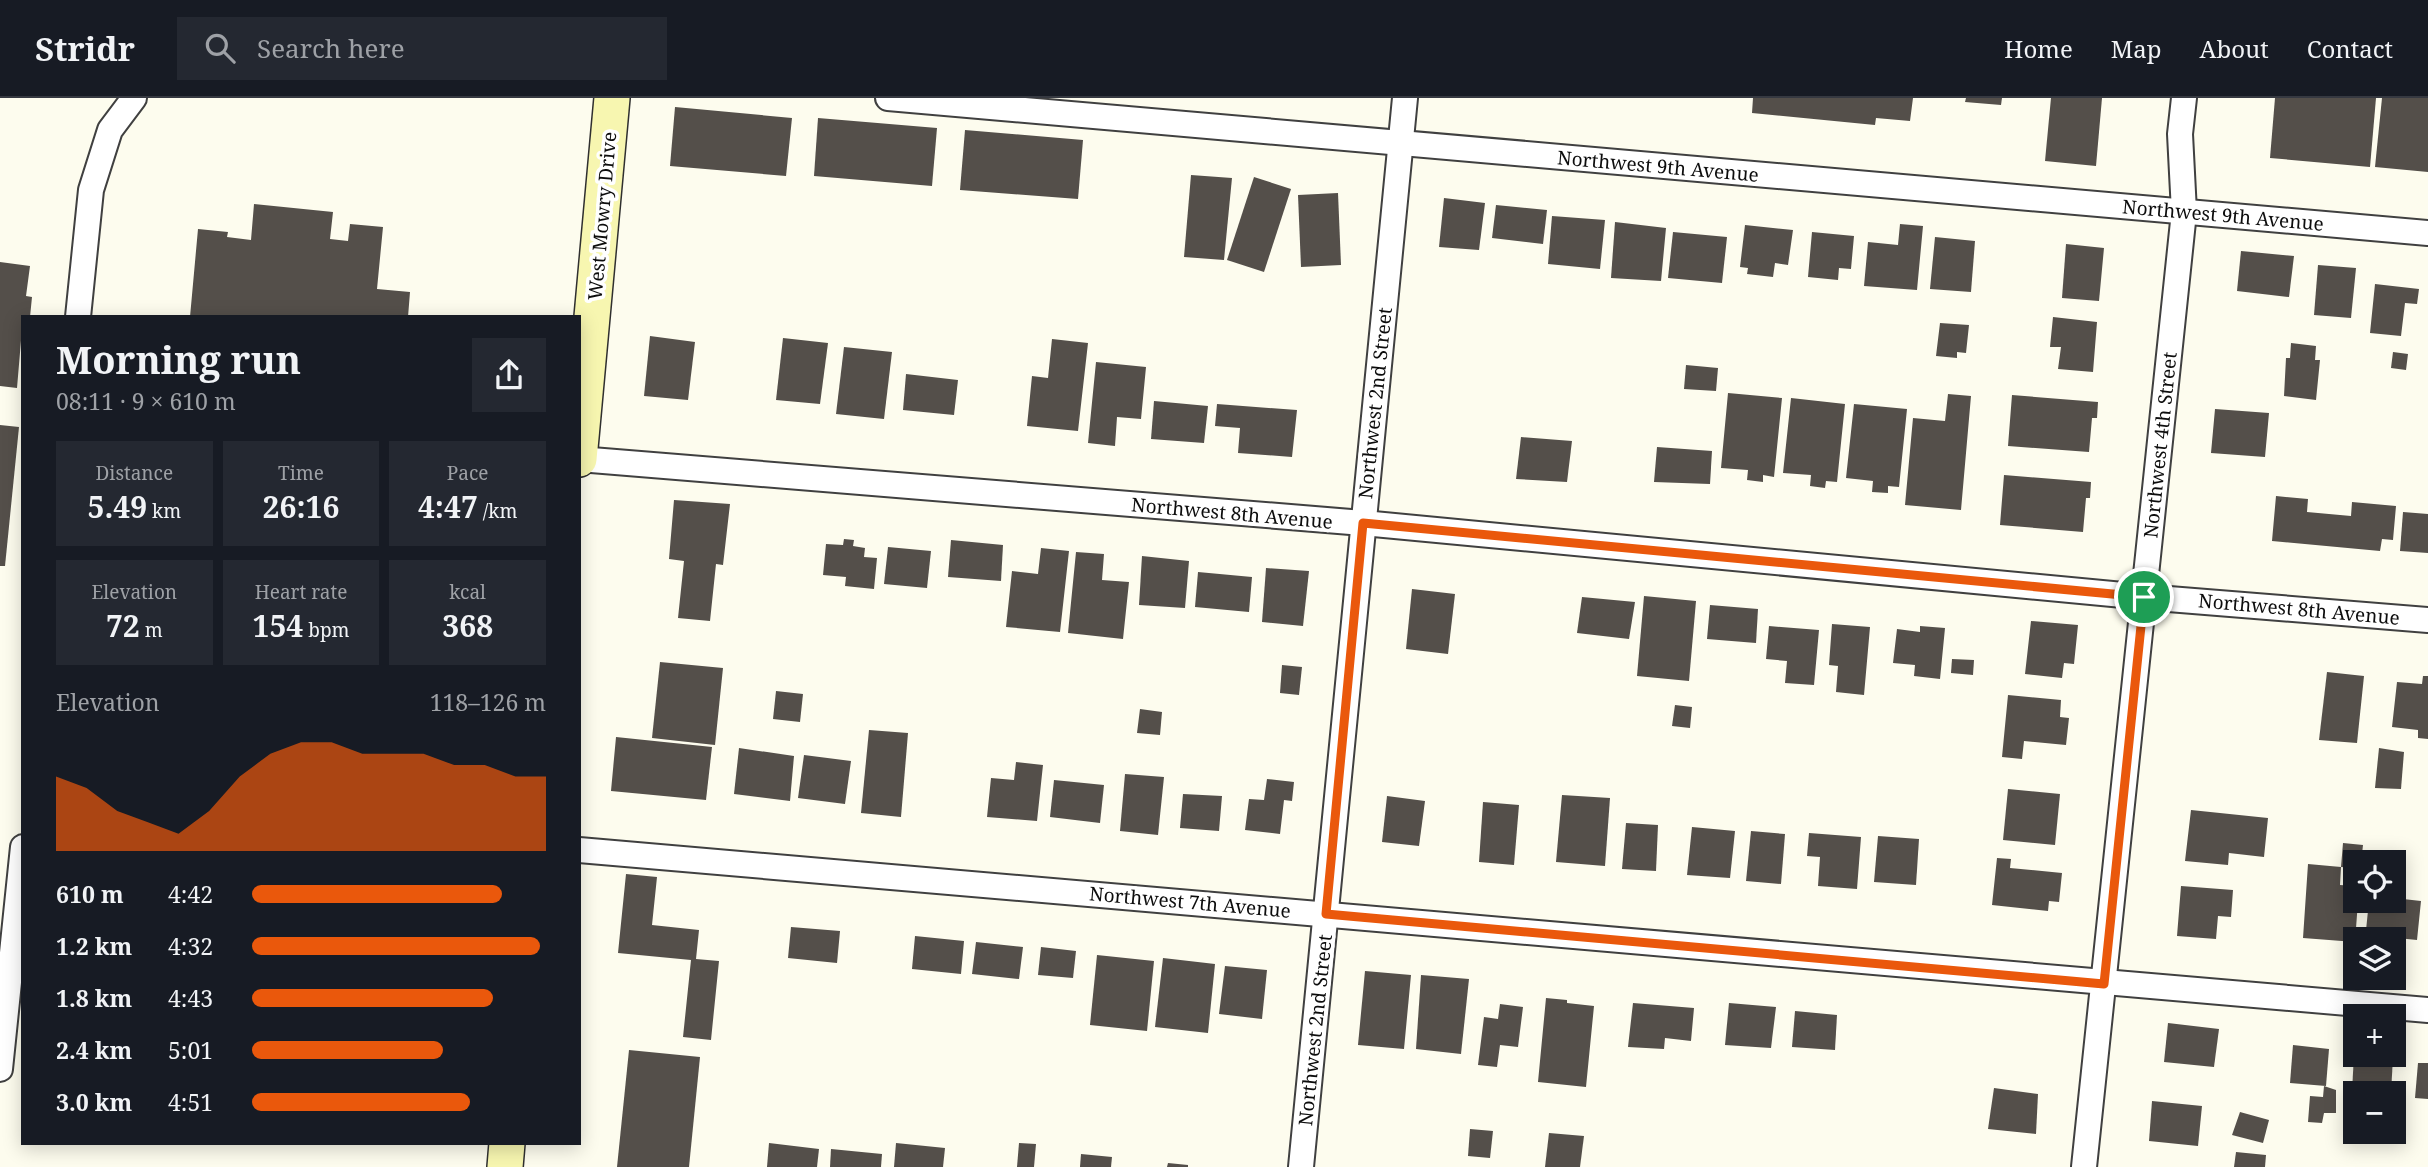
<!DOCTYPE html>
<html lang="en">
<head>
<meta charset="utf-8">
<style>
	:root { --surface:#171b24; --page:#242831; --text:#f1f3f6; --muted:#9ea1a6; --line:#363941; --accent:#ea580c }
	body { margin:0; font-family:"Noto Serif",serif; background:var(--page); color:var(--text); height:100vh; display:flex; flex-direction:column; font-size:26px; white-space:nowrap }
	* { box-sizing:border-box; margin:0 }
	p { font-size:23px; color:var(--muted) }
	.icon { flex:none; width:38px; height:38px; fill:none; stroke:currentColor; stroke-width:2; stroke-linecap:round; stroke-linejoin:round }
	.map { position:relative; flex:1; overflow:hidden }
	.details { position:absolute; left:21px; top:217px; width:560px; height:830px; display:flex; flex-direction:column; background:var(--surface); border-radius:0px; box-shadow:0 4px 18px #0003 }
	.details>* { flex:none }
	.fabs { position:absolute; left:2343px; top:752px; display:grid; gap:14px }
	.fabs a { display:grid; place-items:center; width:63px; height:63px; border-radius:0px; background:var(--surface); box-shadow:0 4px 18px #0003; font-size:35px }
	.pin { position:absolute; display:grid; place-items:center; width:60px; height:60px; color:#fff; margin:-30px; border:4px solid #fff; border-radius:50%; box-shadow:0 2px 7px #0007 }
	.round { display:grid; place-items:center; flex:none; width:74px; height:74px; border-radius:0px; background:var(--page) }
	.head { display:flex; align-items:center; justify-content:space-between; height:119px; padding:0 35px }
	h1 { font-size:38px; font-weight:700; line-height:52px }
	.metrics { display:grid; grid-template-columns:repeat(3,1fr); gap:10px; height:119px; padding:7px 35px }
	.metrics div { display:grid; align-content:center; border-radius:0px; background:var(--page); text-align:center }
	.metrics b { font-size:30px; font-weight:700 }
	.metrics small { font-size:19px; font-weight:400 }
	.metrics p { font-size:19px }
	.chart { height:196px; padding:14px 35px }
	.chart p { display:flex; justify-content:space-between }
	.chart svg { width:100%; height:126px; margin-top:7px; fill:var(--accent); opacity:.7 }
	ul { padding:0 35px; list-style:none; font-size:23px }
	li { display:grid; grid-template-columns:112px 84px 1fr; align-items:center; height:52px }
	li i { height:18px; border-radius:9px; background:var(--accent) }
	header { display:flex; align-items:center; gap:42px; box-sizing:border-box; height:98px; padding:0 35px; background:var(--surface); border-bottom:2px solid var(--line) }
	header strong { font-size:33px }
	nav { display:flex; gap:38px; margin-inline-start:auto; font-size:24px }
	.search { width:490px; height:63px; background:var(--page); display:flex; align-items:center; gap:18px; box-sizing:border-box; padding:0 24px; border-radius:0px; color:var(--muted); font-size:26px }
	.map>svg:first-child { display:block }
</style>
</head>
<body>
<header>
<strong>Stridr</strong>
<div class="search"><svg class="icon" aria-label="search" viewBox="0 0 24 24"><circle cx="10" cy="10" r="6"/><path d="M15 15l6 6"/></svg>Search here</div>
<nav><a>Home</a><a>Map</a><a>About</a><a>Contact</a></nav>
</header>
<div class="map">
<svg width="2428" height="1069" viewBox="0 0 2428 1069">
	<rect width="100%" height="100%" fill="#fdfcee"/>
	<g fill="#544f4a">
		<polygon points="1753,0 1913,0 1910,23 1876,20 1875,27 1752,15"/>
		<polygon points="1966,0 2002,0 2001,7 1965,4"/>
		<polygon points="2051,0 2102,0 2096,68 2045,63"/>
		<polygon points="2275,0 2376,0 2370,69 2270,60"/>
		<polygon points="2382,0 2428,0 2428,74 2375,69"/>
		<polygon points="675,9 792,20 786,78 670,68"/>
		<polygon points="818,20 937,30 932,88 814,78"/>
		<polygon points="965,32 1083,42 1078,101 960,92"/>
		<polygon points="1191,77 1232,80 1224,162 1184,159"/>
		<polygon points="1254,79 1291,91 1264,174 1227,162"/>
		<polygon points="1338,95 1341,167 1301,169 1298,97"/>
		<polygon points="1444,100 1485,105 1479,152 1439,149"/>
		<polygon points="254,106 333,114 330,141 348,143 350,126 383,129 377,191 410,194 408,219 190,219 198,131 228,134 227,139 251,142"/>
		<polygon points="1496,107 1547,112 1543,146 1492,140"/>
		<polygon points="1552,118 1605,122 1600,171 1548,166"/>
		<polygon points="1615,124 1666,130 1661,183 1611,180"/>
		<polygon points="1900,126 1923,128 1917,192 1864,188 1868,144 1898,147"/>
		<polygon points="1745,127 1793,132 1788,167 1775,165 1773,179 1747,176 1748,170 1740,169"/>
		<polygon points="1673,134 1727,139 1722,185 1668,180"/>
		<polygon points="1812,134 1854,138 1851,171 1839,170 1838,182 1808,179"/>
		<polygon points="1935,139 1975,143 1971,194 1930,191"/>
		<polygon points="2066,146 2104,150 2099,203 2062,200"/>
		<polygon points="2241,153 2294,158 2289,199 2237,193"/>
		<polygon points="0,164 30,168 26,198 32,199 30,219 23,219 17,290 0,288"/>
		<polygon points="2318,167 2356,170 2351,220 2314,217"/>
		<polygon points="2375,186 2419,191 2417,206 2405,205 2401,238 2370,235"/>
		<polygon points="2053,219 2097,224 2093,274 2058,271 2061,249 2050,249"/>
		<polygon points="1940,225 1969,227 1966,255 1957,254 1957,260 1936,258"/>
		<polygon points="650,238 695,244 688,302 644,298"/>
		<polygon points="783,240 828,245 820,306 776,302"/>
		<polygon points="1052,241 1088,245 1078,333 1027,328 1032,278 1048,280"/>
		<polygon points="2291,245 2316,248 2315,262 2320,262 2316,302 2284,298 2286,260 2290,260"/>
		<polygon points="844,249 892,254 884,321 836,316"/>
		<polygon points="2393,254 2408,256 2406,272 2391,270"/>
		<polygon points="1096,264 1146,269 1141,321 1117,319 1115,348 1088,345"/>
		<polygon points="1686,267 1718,270 1716,293 1684,291"/>
		<polygon points="906,276 958,282 954,317 903,312"/>
		<polygon points="1728,295 1782,300 1774,379 1763,377 1763,384 1747,382 1748,372 1721,370"/>
		<polygon points="1948,296 1971,298 1961,412 1905,407 1913,320 1945,323"/>
		<polygon points="2012,297 2098,304 2097,320 2092,320 2089,354 2008,348"/>
		<polygon points="1791,300 1845,306 1837,384 1826,383 1825,390 1810,388 1811,377 1783,375"/>
		<polygon points="1154,303 1208,308 1204,345 1151,341"/>
		<polygon points="1217,306 1297,312 1292,359 1238,355 1240,330 1215,328"/>
		<polygon points="1854,306 1907,311 1899,389 1888,388 1888,395 1872,394 1873,383 1846,380"/>
		<polygon points="2215,311 2269,315 2265,359 2211,355"/>
		<polygon points="0,327 19,329 5,468 0,468"/>
		<polygon points="1521,339 1572,343 1567,384 1516,381"/>
		<polygon points="1657,349 1712,353 1710,386 1654,384"/>
		<polygon points="2004,377 2091,384 2090,400 2086,400 2083,434 2000,427"/>
		<polygon points="2276,398 2308,401 2307,414 2351,418 2352,404 2396,408 2393,442 2382,441 2380,453 2272,443"/>
		<polygon points="674,402 730,406 723,467 716,466 710,523 678,520 684,463 669,461"/>
		<polygon points="2403,414 2428,416 2428,455 2400,453"/>
		<polygon points="844,441 854,442 853,448 865,450 864,459 877,460 874,491 845,488 846,479 823,477 826,446 843,447"/>
		<polygon points="951,442 1003,447 1001,483 948,479"/>
		<polygon points="888,449 931,453 927,490 884,486"/>
		<polygon points="1041,450 1069,453 1060,534 1006,529 1012,473 1038,476"/>
		<polygon points="1076,454 1104,456 1102,482 1129,484 1123,541 1068,535"/>
		<polygon points="1142,458 1189,463 1185,510 1139,507"/>
		<polygon points="1266,470 1309,473 1303,528 1262,524"/>
		<polygon points="1198,474 1252,479 1249,514 1195,509"/>
		<polygon points="1412,491 1455,496 1448,556 1406,551"/>
		<polygon points="1644,498 1696,503 1689,583 1637,578"/>
		<polygon points="1582,499 1635,504 1629,541 1577,535"/>
		<polygon points="1710,507 1758,511 1756,545 1707,541"/>
		<polygon points="2031,523 2078,527 2074,566 2064,565 2062,580 2025,576"/>
		<polygon points="1832,526 1870,529 1864,597 1836,594 1838,568 1829,567"/>
		<polygon points="1769,528 1819,532 1814,587 1785,585 1787,563 1766,561"/>
		<polygon points="1920,528 1945,530 1940,581 1914,578 1915,567 1893,565 1897,531 1920,534"/>
		<polygon points="1952,561 1974,562 1973,577 1951,575"/>
		<polygon points="660,564 723,570 715,647 652,640"/>
		<polygon points="1282,567 1302,569 1299,597 1280,595"/>
		<polygon points="2327,574 2364,578 2357,645 2319,642"/>
		<polygon points="2423,578 2428,578 2428,641 2418,640 2418,632 2392,629 2397,584 2422,586"/>
		<polygon points="776,593 803,596 800,624 773,621"/>
		<polygon points="2008,597 2061,602 2060,619 2069,620 2066,647 2024,643 2022,661 2002,659"/>
		<polygon points="1675,607 1692,609 1690,630 1672,628"/>
		<polygon points="1140,611 1162,614 1160,637 1137,635"/>
		<polygon points="869,632 908,635 901,719 861,715"/>
		<polygon points="616,639 712,649 706,702 611,693"/>
		<polygon points="739,650 794,658 790,703 734,696"/>
		<polygon points="2379,650 2404,654 2401,691 2375,690"/>
		<polygon points="804,657 851,663 845,706 798,700"/>
		<polygon points="1016,664 1043,667 1037,723 987,719 991,680 1014,682"/>
		<polygon points="1125,676 1164,679 1158,737 1120,733"/>
		<polygon points="1267,681 1294,684 1292,703 1284,702 1280,736 1245,732 1249,701 1264,702"/>
		<polygon points="1054,682 1104,687 1100,725 1050,719"/>
		<polygon points="2008,691 2060,696 2055,747 2003,742"/>
		<polygon points="1183,696 1222,698 1219,733 1180,730"/>
		<polygon points="1562,697 1610,700 1605,768 1556,764"/>
		<polygon points="1387,698 1425,703 1419,748 1382,744"/>
		<polygon points="1483,704 1519,707 1514,767 1479,764"/>
		<polygon points="2191,712 2268,720 2264,759 2229,755 2228,767 2185,763"/>
		<polygon points="1626,725 1658,727 1656,773 1622,771"/>
		<polygon points="1692,729 1735,733 1730,780 1687,777"/>
		<polygon points="1751,733 1785,736 1781,786 1746,783"/>
		<polygon points="1809,735 1861,739 1857,791 1818,788 1820,759 1807,758"/>
		<polygon points="1878,738 1919,741 1916,787 1874,784"/>
		<polygon points="2343,745 2363,747 2361,765 2356,765 2356,770 2341,769"/>
		<polygon points="1997,760 2011,761 2010,770 2062,775 2059,804 2049,803 2048,813 1992,807"/>
		<polygon points="2308,766 2341,769 2340,787 2356,788 2356,803 2358,803 2355,844 2303,840"/>
		<polygon points="626,776 657,779 652,827 699,832 696,861 719,863 711,942 683,939 691,862 618,855"/>
		<polygon points="2181,788 2233,792 2231,819 2218,818 2216,841 2177,838"/>
		<polygon points="2394,800 2421,803 2417,842 2387,839 2387,842 2365,842 2369,803 2394,803"/>
		<polygon points="791,829 840,833 837,865 788,860"/>
		<polygon points="915,838 964,843 961,876 912,871"/>
		<polygon points="976,844 1023,849 1019,881 972,876"/>
		<polygon points="1041,849 1076,853 1073,880 1038,877"/>
		<polygon points="1097,857 1154,863 1147,933 1090,927"/>
		<polygon points="1163,860 1215,866 1208,935 1155,929"/>
		<polygon points="1225,868 1267,872 1262,921 1219,916"/>
		<polygon points="1365,873 1411,877 1404,951 1358,947"/>
		<polygon points="1421,877 1469,881 1461,956 1416,951"/>
		<polygon points="1546,900 1567,902 1567,905 1594,908 1586,989 1538,984"/>
		<polygon points="1633,905 1694,910 1691,943 1665,940 1664,951 1628,949"/>
		<polygon points="1729,905 1776,909 1771,950 1725,947"/>
		<polygon points="1500,906 1523,909 1518,949 1500,947 1497,969 1478,967 1484,919 1498,921"/>
		<polygon points="1795,913 1837,917 1835,952 1792,949"/>
		<polygon points="2168,925 2219,931 2214,969 2164,964"/>
		<polygon points="2293,947 2329,951 2326,988 2290,985"/>
		<polygon points="629,952 700,959 689,1069 617,1069"/>
		<polygon points="2354,957 2393,959 2391,995 2352,993"/>
		<polygon points="2418,965 2428,965 2428,1001 2415,1000"/>
		<polygon points="2324,988 2336,992 2336,1015 2324,1015 2322,1025 2308,1024 2310,998 2323,999"/>
		<polygon points="1994,990 2038,996 2036,1036 1988,1031"/>
		<polygon points="2152,1003 2202,1008 2198,1048 2149,1043"/>
		<polygon points="2240,1014 2269,1022 2263,1045 2232,1037"/>
		<polygon points="1470,1031 1493,1033 1490,1060 1468,1058"/>
		<polygon points="1549,1035 1584,1038 1580,1069 1545,1069"/>
		<polygon points="769,1045 819,1051 817,1069 767,1069"/>
		<polygon points="896,1045 945,1050 943,1069 894,1069"/>
		<polygon points="1019,1045 1036,1046 1034,1069 1017,1069"/>
		<polygon points="831,1051 882,1056 881,1069 830,1069"/>
		<polygon points="2236,1054 2266,1057 2265,1069 2234,1069"/>
		<polygon points="1081,1056 1112,1059 1111,1069 1080,1069"/>
		<polygon points="1168,1065 1188,1067 1188,1069 1167,1069"/>
	</g>
	<g fill="none" stroke-linecap="round" stroke-linejoin="round">
		<g stroke="#404040" stroke-width="28">
			<g id="street">
				<polyline points="888,0 2428,135"/>
				<polyline points="78,219 91,92 110,32 134,0"/>
				<polyline points="579,361 1363,425 2144,499 2428,522"/>
				<polyline points="579,752 2428,912"/>
				<polyline points="0,971 23,749"/>
				<polyline points="1301,1069 1405,0"/>
				<polyline points="2084,1069 2184,114 2180,36 2184,0"/>
			</g>
		</g>
		<g stroke="#2f2f2f" stroke-width="38">
			<g id="secondary">
				<polyline points="579,361 612,0"/>
				<polyline points="505,1069 507,1045"/>
			</g>
		</g>
		<use href="#street" stroke="#fff" stroke-width="24"/>
		<use href="#secondary" stroke="#f7f6b0" stroke-width="35"/>
	</g>
	<g fill="none" stroke-linecap="round" stroke-linejoin="round">
		<g stroke="#fff" stroke-width="14">
			<polygon id="route" points="1363,425 2144,499 2104,886 1326,816"/>
		</g>
		<use href="#route" stroke="#ea580c" stroke-width="9"/>
	</g>
	<g text-anchor="middle" dominant-baseline="central" stroke-width="7" stroke-linejoin="round" paint-order="stroke">
		<g font-size="19" fill="#0d0d0d" stroke="#fff">
			<text transform="translate(1658 68) rotate(5)">Northwest 9th Avenue</text>
			<text transform="translate(2223 117) rotate(5)">Northwest 9th Avenue</text>
			<text transform="translate(602 118) rotate(-85)">West Mowry Drive</text>
			<text transform="translate(1375 305) rotate(-84)">Northwest 2nd Street</text>
			<text transform="translate(2160 347) rotate(-84)">Northwest 4th Street</text>
			<text transform="translate(1232 415) rotate(5)">Northwest 8th Avenue</text>
			<text transform="translate(2299 511) rotate(5)">Northwest 8th Avenue</text>
			<text transform="translate(1190 804) rotate(5)">Northwest 7th Avenue</text>
			<text transform="translate(1315 932) rotate(-84)">Northwest 2nd Street</text>
		</g>
	</g>
</svg>
<div class="fabs">
<a><svg class="icon" aria-label="locate" viewBox="0 0 24 24"><circle cx="12" cy="12" r="6"/><path d="M12 2v4M12 18v4M2 12h4M18 12h4"/></svg></a>
<a><svg class="icon" aria-label="layers" viewBox="0 0 24 24"><path d="M12 4l9 5-9 5-9-5zM3 14l9 5 9-5"/></svg></a>
<a>+</a>
<a>−</a>
</div>
<div class="pin" style="left:2144px;top:499px;background:#1e9e55"><svg class="icon" aria-label="arrive" viewBox="0 0 24 24"><path d="M6 21V4h12l-3 4 3 4H6"/></svg></div>
<section class="details">
<div class="head"><div><h1>Morning run</h1><p>08:11 · 9 × 610 m</p></div><a class="round"><svg class="icon" aria-label="share" viewBox="0 0 24 24"><path d="M12 15V3M7 8l5-5 5 5M5 13v7h14v-7"/></svg></a></div>
<div class="metrics">
<div><p>Distance</p><b>5.49<small> km</small></b></div>
<div><p>Time</p><b>26:16</b></div>
<div><p>Pace</p><b>4:47<small> /km</small></b></div>
</div>
<div class="metrics">
<div><p>Elevation</p><b>72<small> m</small></b></div>
<div><p>Heart rate</p><b>154<small> bpm</small></b></div>
<div><p>kcal</p><b>368</b></div>
</div>
<div class="chart"><p><span>Elevation</span>118–126 m</p>
<svg viewBox="0 0 160 44" preserveAspectRatio="none"><path d="M0 44V18L10 22L20 30L30 34L40 38L50 30L60 18L70 10L80 6L90 6L100 10L110 10L120 10L130 14L140 14L150 18L160 18V44z"/></svg>
</div>
<ul>
<li><b>610 m</b>4:42<i style="width:85%"></i></li>
<li><b>1.2 km</b>4:32<i style="width:98%"></i></li>
<li><b>1.8 km</b>4:43<i style="width:82%"></i></li>
<li><b>2.4 km</b>5:01<i style="width:65%"></i></li>
<li><b>3.0 km</b>4:51<i style="width:74%"></i></li>
</ul>
</section>
</div>
</body>
</html>
